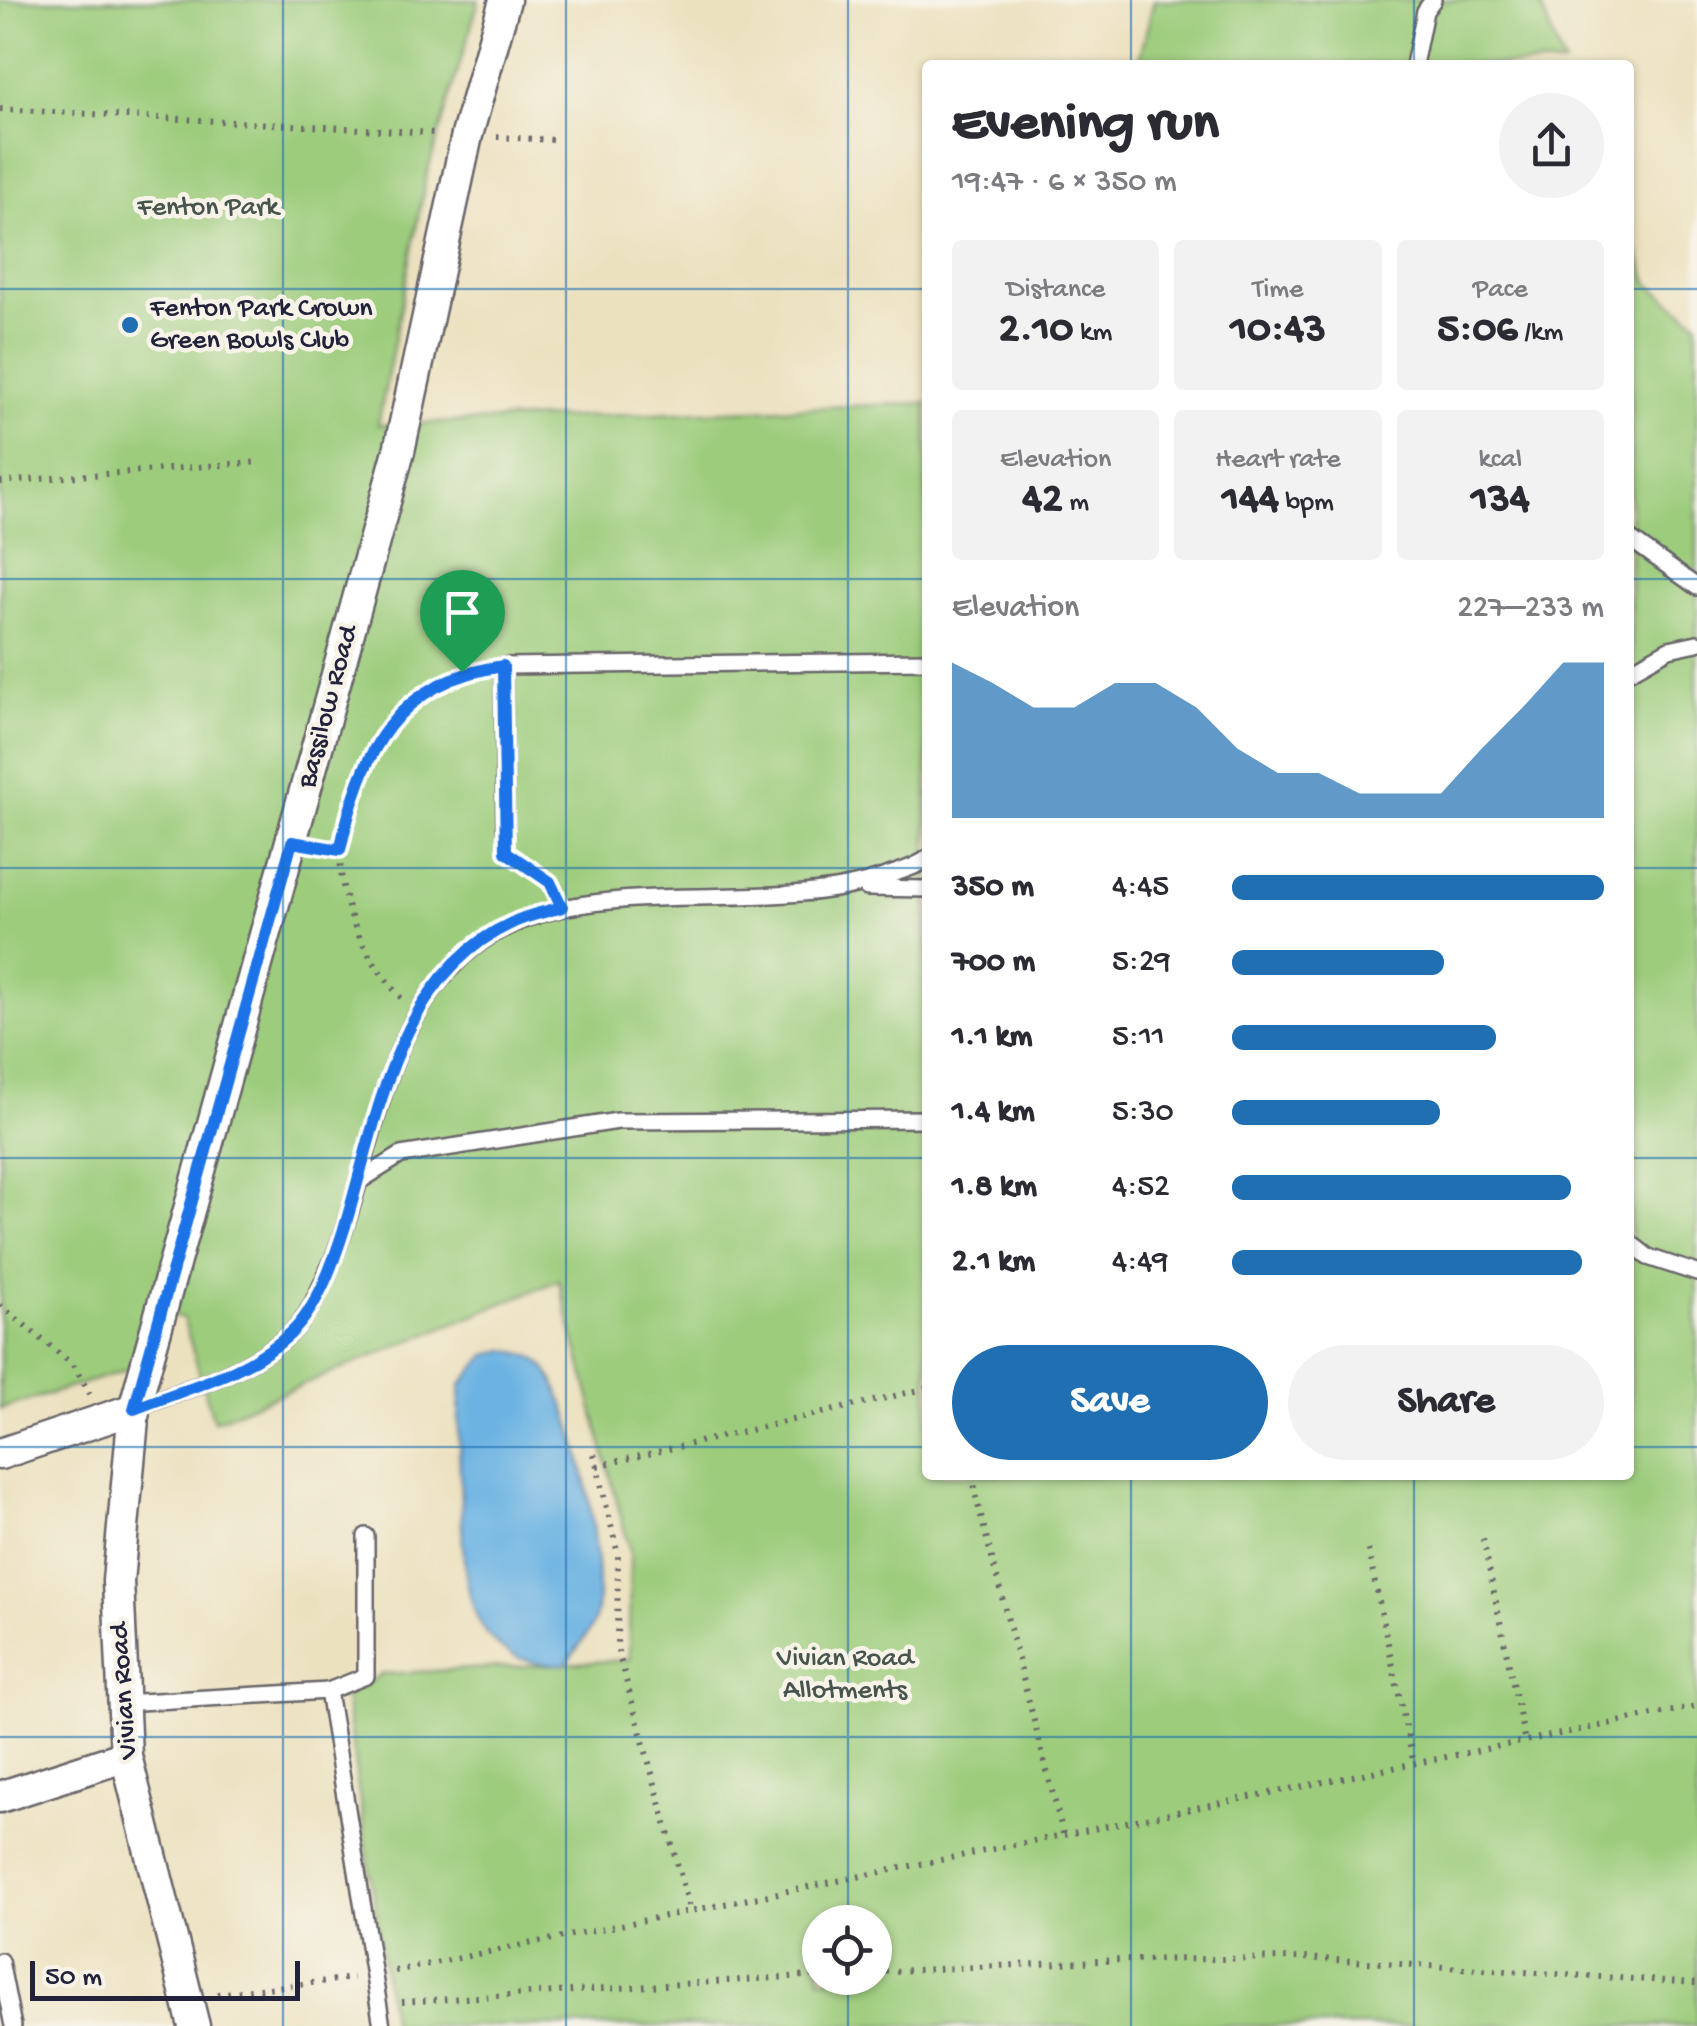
<!DOCTYPE html>
<html lang="en">
<head>
<meta charset="utf-8">
<style>
	:root { --surface:#fff; --page:#f2f2f3; --text:#2b2b33; --muted:#7c7c81; --accent:#1f6fb2 }
	body { margin:0; font-family:"Gochi Hand",sans-serif; background:var(--page); color:var(--text); height:100vh; display:flex; flex-direction:column; font-size:38px; white-space:nowrap }
	* { box-sizing:border-box; margin:0 }
	p { font-size:32px; color:var(--muted) }
	.icon { flex:none; width:55px; height:55px; fill:none; stroke:currentColor; stroke-width:2; stroke-linecap:round; stroke-linejoin:round }
	.map { position:relative; flex:1; overflow:hidden }
	.details { position:absolute; left:922px; top:60px; width:712px; height:1420px; display:flex; flex-direction:column; background:var(--surface); border-radius:10px; box-shadow:0 2px 8px #0004 }
	.details>* { flex:none }
	.controls { position:absolute; left:802px; top:1905px; display:grid; gap:20px }
	.controls a { display:grid; place-items:center; width:90px; height:90px; border-radius:50%; background:var(--surface); box-shadow:0 2px 8px #0004; font-size:50px }
	.scale { position:absolute; left:30px; bottom:25px; width:270px; box-sizing:border-box; padding-left:10px; border:5px solid #22223b; border-top:0; font-size:28px; line-height:35px; white-space:nowrap; color:#22223b; -webkit-text-stroke:8px #f7f3e8; paint-order:stroke }
	.pin { position:absolute; display:grid; place-items:center; width:85px; height:85px; color:#fff; margin:-102px -42px; border-radius:50% 50% 50% 0; rotate:-45deg; box-shadow:0 0 10px #0007 }
	.pin .icon { rotate:45deg }
	.round { display:grid; place-items:center; flex:none; width:105px; height:105px; border-radius:52px; background:var(--page) }
	.head { display:flex; align-items:center; justify-content:space-between; height:170px; padding:0 30px }
	h1 { font-size:55px; font-weight:700; line-height:75px }
	.figures { display:grid; grid-template-columns:repeat(3,1fr); gap:15px; height:170px; padding:10px 30px }
	.figures div { display:grid; align-content:center; border-radius:10px; background:var(--page); text-align:center }
	.figures b { font-size:42px; font-weight:700 }
	.figures small { font-size:28px; font-weight:400 }
	.figures p { font-size:28px }
	.chart { height:280px; padding:20px 30px }
	.chart p { display:flex; justify-content:space-between }
	.chart svg { width:100%; height:180px; margin-top:10px; fill:var(--accent); opacity:.7 }
	.primary-button { display:flex; gap:20px; margin-top:auto; padding:20px 30px }
	.primary-button a { flex:1; height:115px; border-radius:60px; background:var(--accent); color:#fff; font-size:40px; font-weight:700; line-height:115px; text-align:center }
	.primary-button a+a { background:var(--page); color:var(--text) }
	ul { padding:0 30px; list-style:none; font-size:32px }
	li { display:grid; grid-template-columns:160px 120px 1fr; align-items:center; height:75px }
	li i { height:25px; border-radius:12px; background:var(--accent) }
	.map>svg:first-child { display:block }
</style>
</head>
<body>
<div class="map">
<svg width="1697" height="2026" viewBox="0 0 1697 2026">
	<rect width="100%" height="100%" fill="#f7f3e8"/>
	<filter id="ink" filterUnits="userSpaceOnUse"><feTurbulence type="fractalNoise" baseFrequency=".01" numOctaves="2"/><feDisplacementMap in="SourceGraphic" scale="20" xChannelSelector="R" yChannelSelector="G"/><feConvolveMatrix kernelMatrix="1 2 1 2 8 2 1 2 1" color-interpolation-filters="sRGB"/></filter>
	<filter id="wash" filterUnits="userSpaceOnUse"><feTurbulence type="fractalNoise" baseFrequency=".0048" numOctaves="4" result="noise"/><feDisplacementMap in="SourceGraphic" scale="40" xChannelSelector="R" yChannelSelector="G"/><feGaussianBlur stdDeviation="2.25" result="paint"/><feColorMatrix in="noise" values="0 0 0 0 0 0 0 0 0 0 0 0 0 0 0 0 0 1.4 0 .05"/><feComposite in="paint" operator="in"/></filter>
	<g filter="url(#wash)">
		<rect width="100%" height="100%" fill="#ece1bf"/>
		<g fill="#9ccc7b" stroke="#5f775b" stroke-width="2.5" fill-rule="evenodd">
			<path d="M0 0H479L426 177 378 425 927 403 928 1475H1630V235L1649 284 1697 322V2026H392L345 1697 382 1674 629 1660 630 1551 559 1280 214 1421 183 1318 145 1310 144 1365 0 1409ZM820 1922H875V1978H820Z"/>
			<polygon points="1154,0 1538,0 1564,65 1138,65"/>
		</g>
		<path fill="#6cb3e3" stroke="#476a8f" stroke-width="2.5" d="M505 1350C521 1353 536 1355 546 1369 580 1419 603 1550 597 1611 595 1628 576 1649 566 1664 463 1669 464 1580 461 1502 460 1463 457 1423 461 1385L486 1355Z"/>
	</g>
	<g filter="url(#ink)">
		<g fill="none" stroke-linecap="round" stroke-linejoin="round">
			<g stroke="#696569" stroke-width="20">
				<g id="lane">
					<polyline points="1414,65 1425,11 1433,0"/>
					<polyline points="1630,539 1697,587"/>
					<polyline points="1630,671 1669,649 1697,643"/>
					<polyline points="505,829 503,666 928,661"/>
					<polyline points="867,888 928,889"/>
					<polyline points="358,1182 401,1155 618,1121 928,1119"/>
					<polyline points="1630,1243 1648,1257 1697,1273"/>
					<path d="M134 1409C186 1388 248 1373 290 1334 310 1316 321 1286 332 1262 376 1157 378 1024 473 948 579 864 763 921 886 876 900 871 917 867 928 858"/>
					<polyline points="366,1536 366,1676 328,1691 382,2026"/>
					<polyline points="122,1703 328,1691"/>
					<polyline points="0,1961 13,2026"/>
				</g>
			</g>
			<g stroke="#696569" stroke-width="35">
				<g id="street">
					<polyline points="0,1454 134,1409"/>
					<polyline points="0,1797 126,1756"/>
					<polyline points="194,2026 126,1756 118,1581 134,1409 399,451 467,135 505,0"/>
				</g>
			</g>
			<g stroke="#696569" stroke-width="6" stroke-dasharray="2.5 8" stroke-linecap="butt">
				<polyline points="0,109 435,133"/>
				<polyline points="497,137 556,140"/>
				<polyline points="0,482 260,462"/>
				<path d="M323 847 340 850C340 910 363 954 401 998"/>
				<path d="M340 850C357 771 392 682 483 668"/>
				<polyline points="509,854 540,872 553,888"/>
				<polyline points="0,1305 73,1365 90,1394"/>
				<polyline points="594,1454 618,1554 617,1648 691,1913"/>
				<polyline points="597,1466 928,1388"/>
				<polyline points="974,1475 975,1493 1064,1837"/>
				<polyline points="1483,1539 1525,1742"/>
				<polyline points="1368,1550 1414,1765"/>
				<polyline points="395,1971 1697,1706"/>
				<polyline points="875,1972 1120,1960 1305,1958 1697,1983"/>
				<polyline points="217,1994 353,1978"/>
				<polyline points="402,2002 820,1975"/>
			</g>
			<use href="#lane" stroke="#fff" stroke-width="15"/>
			<use href="#street" stroke="#fff" stroke-width="30"/>
		</g>
	</g>
	<g fill="none" stroke-linecap="round" stroke-linejoin="round" filter="url(#ink)">
		<g stroke="#fff" stroke-width="20">
			<path id="route" d="M503 666 506 852 550 882 562 907C546 912 527 915 512 923 398 974 377 1120 345 1226 334 1261 318 1308 290 1334 248 1373 186 1388 134 1409L292 842 340 850C362 751 395 681 503 666Z"/>
		</g>
		<use href="#route" stroke="#1a73e8" stroke-width="12"/>
	</g>
	<path fill="none" stroke="#1f6fb2" stroke-width="2.5" stroke-opacity="0.55" d="M283 0V2026M566 0V2026M848 0V1922M1131 0V65M1414 0V65M0 289H928M1630 289H1697M0 579H928M1630 579H1697M0 868H928M1630 868H1697M0 1158H928M1630 1158H1697M0 1447H928M1630 1447H1697M1131 1475V2026M1414 1475V2026M0 1737H1697M848 1978V2026"/>
	<circle fill="#1f6fb2" stroke="#f7f3e8" stroke-width="4" cx="130" cy="325" r="10"/>
	<g text-anchor="middle" dominant-baseline="central" stroke-width="9" stroke-linejoin="round" paint-order="stroke">
		<g font-size="28" fill="#47554e" stroke="#f7f3e8">
			<text x="208" y="208">Fenton Park</text>
			<text x="845" y="1659">Vivian Road<tspan x="845" dy="32">Allotments</tspan></text>
		</g>
		<g font-size="28" fill="#22223b" stroke="#f7f3e8" text-anchor="start">
			<text x="150" y="309">Fenton Park Crown<tspan x="150" dy="32">Green Bowls Club</tspan></text>
		</g>
		<g font-size="28" fill="#22223b" stroke="#f7f3e8">
			<text transform="translate(329 707) rotate(-75)">Bassilow Road</text>
			<text transform="translate(125 1691) rotate(-94)">Vivian Road</text>
		</g>
	</g>
</svg>
<div class="controls">
<a><svg class="icon" aria-label="locate" viewBox="0 0 24 24"><circle cx="12" cy="12" r="6"/><path d="M12 2v4M12 18v4M2 12h4M18 12h4"/></svg></a>
</div>
<div class="scale">50 m</div>
<div class="pin" style="left:462px;top:672px;background:#1e9e55"><svg class="icon" aria-label="arrive" viewBox="0 0 24 24"><path d="M6 21V4h12l-3 4 3 4H6"/></svg></div>
<section class="details">
<div class="head"><div><h1>Evening run</h1><p>19:47 · 6 × 350 m</p></div><a class="round"><svg class="icon" aria-label="share" viewBox="0 0 24 24"><path d="M12 15V3M7 8l5-5 5 5M5 13v7h14v-7"/></svg></a></div>
<div class="figures">
<div><p>Distance</p><b>2.10<small> km</small></b></div>
<div><p>Time</p><b>10:43</b></div>
<div><p>Pace</p><b>5:06<small> /km</small></b></div>
</div>
<div class="figures">
<div><p>Elevation</p><b>42<small> m</small></b></div>
<div><p>Heart rate</p><b>144<small> bpm</small></b></div>
<div><p>kcal</p><b>134</b></div>
</div>
<div class="chart"><p><span>Elevation</span>227–233 m</p>
<svg viewBox="0 0 160 44" preserveAspectRatio="none"><path d="M0 44V6L10 11L20 17L30 17L40 11L50 11L60 17L70 27L80 33L90 33L100 38L110 38L120 38L130 27L140 17L150 6L160 6V44z"/></svg>
</div>
<ul>
<li><b>350 m</b>4:45<i style="width:100%"></i></li>
<li><b>700 m</b>5:29<i style="width:57%"></i></li>
<li><b>1.1 km</b>5:11<i style="width:71%"></i></li>
<li><b>1.4 km</b>5:30<i style="width:56%"></i></li>
<li><b>1.8 km</b>4:52<i style="width:91%"></i></li>
<li><b>2.1 km</b>4:49<i style="width:94%"></i></li>
</ul>
<div class="primary-button"><a>Save</a><a>Share</a></div>
</section>
</div>
</body>
</html>
